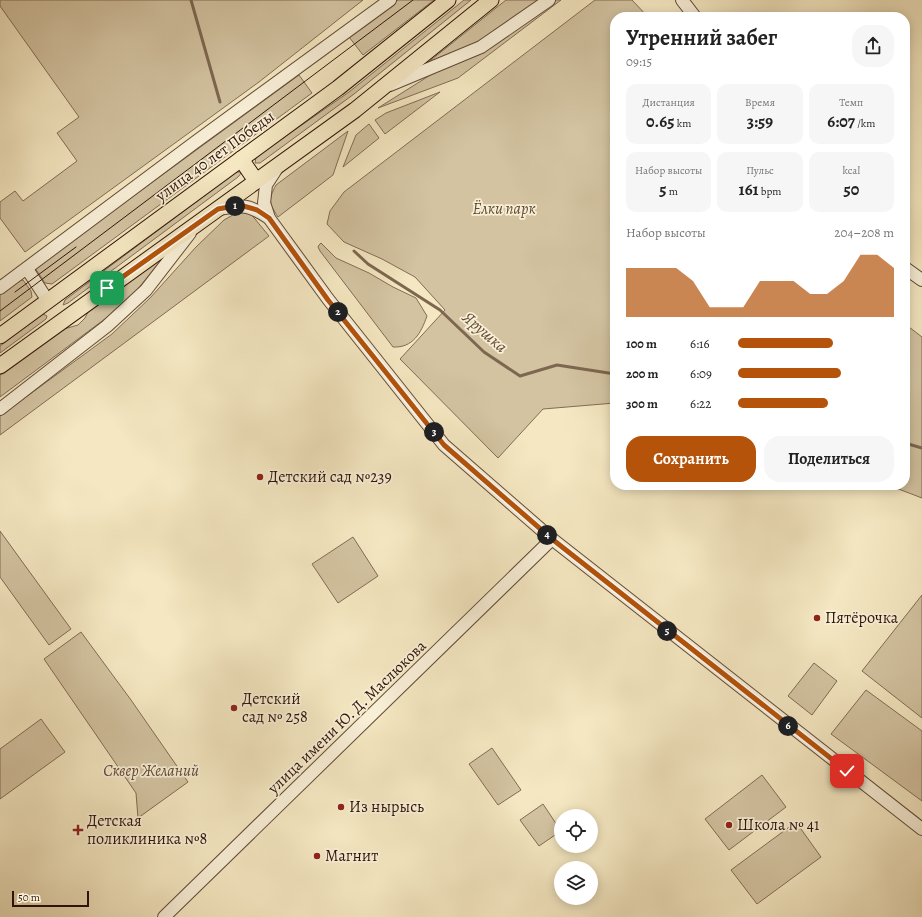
<!DOCTYPE html>
<html lang="ru">
<head>
<meta charset="utf-8">
<style>
	:root { --surface:#fff; --page:#f6f6f6; --text:#222; --muted:#767676; --accent:#b45309 }
	body { margin:0; font-family:Alegreya,serif; background:var(--page); color:var(--text); height:100vh; display:flex; flex-direction:column; font-size:15px; white-space:nowrap }
	* { box-sizing:border-box; margin:0 }
	p { font-size:13px; color:var(--muted) }
	.icon { flex:none; width:22px; height:22px; fill:none; stroke:currentColor; stroke-width:2; stroke-linecap:round; stroke-linejoin:round }
	.map { position:relative; flex:1; overflow:hidden }
	.drawer { position:absolute; left:610px; top:12px; width:300px; height:478px; display:flex; flex-direction:column; background:var(--surface); border-radius:16px; box-shadow:0 2px 10px #0003 }
	.drawer>* { flex:none }
	.buttons { position:absolute; left:554px; top:809px; display:grid; gap:8px }
	.buttons a { display:grid; place-items:center; width:44px; height:44px; border-radius:50%; background:var(--surface); box-shadow:0 2px 10px #0003; font-size:20px }
	.scale { position:absolute; left:12px; bottom:10px; width:77px; box-sizing:border-box; padding-left:4px; border:2px solid #301407; border-top:0; font-size:11px; line-height:14px; white-space:nowrap; color:#301407; -webkit-text-stroke:3px #f8efd7; paint-order:stroke }
	.pin { position:absolute; display:grid; place-items:center; width:34px; height:34px; color:#fff; margin:-17px; border-radius:8px; box-shadow:0 2px 6px #0006 }
	.km { position:absolute; width:20px; height:20px; margin:-10px; border-radius:50%; background:#222; color:#fff; font-size:11px; line-height:20px; text-align:center }
	.round { display:grid; place-items:center; flex:none; width:42px; height:42px; border-radius:16px; background:var(--page) }
	.overview { display:flex; align-items:center; justify-content:space-between; height:68px; padding:0 16px }
	h1 { font-size:22px; font-weight:700; line-height:30px }
	.figures { display:grid; grid-template-columns:repeat(3,1fr); gap:6px; height:68px; padding:4px 16px }
	.figures div { display:grid; align-content:center; border-radius:10px; background:var(--page); text-align:center }
	.figures b { font-size:17px; font-weight:700 }
	.figures small { font-size:11px; font-weight:400 }
	.figures p { font-size:11px }
	.chart { height:112px; padding:8px 16px }
	.chart p { display:flex; justify-content:space-between }
	.chart svg { width:100%; height:72px; margin-top:4px; fill:var(--accent); opacity:.7 }
	.cta { display:flex; gap:8px; margin-top:auto; padding:8px 16px }
	.cta a { flex:1; height:46px; border-radius:16px; background:var(--accent); color:#fff; font-size:16px; font-weight:700; line-height:46px; text-align:center }
	.cta a+a { background:var(--page); color:var(--text) }
	ul { padding:0 16px; list-style:none; font-size:13px }
	li { display:grid; grid-template-columns:64px 48px 1fr; align-items:center; height:30px }
	li i { height:10px; border-radius:5px; background:var(--accent) }
	.map>svg:first-child { display:block }
</style>
</head>
<body>
<div class="map">
<svg width="922" height="917" viewBox="0 0 922 917">
	<rect width="100%" height="100%" fill="#f4e7c1"/>
	<filter id="stains"><feTurbulence type="fractalNoise" baseFrequency=".005" numOctaves="4"/><feColorMatrix values="0 0 0 0 .2 0 0 0 0 .09 0 0 0 0 .02 0 0 0 .5 -.17"/></filter>
	<radialGradient id="worn" r=".72"><stop offset=".6" stop-color="#630" stop-opacity="0"/><stop offset="1" stop-color="#630" stop-opacity=".3"/></radialGradient>
	<g fill="#d3c3a1" stroke="#826c54">
		<polygon points="0,0 363,0 259,82 25,252 0,218 0,202 15,191 23,201 77,161 57,133 79,117 0,6"/>
		<polygon points="398,0 434,0 363,55 349,37"/>
		<polygon points="464,0 471,0 354,94 260,163 255,163 256,157 349,92"/>
		<polygon points="506,0 538,0 500,29 462,50 426,64"/>
		<polygon points="554,0 561,0 458,78 378,108 432,74 482,53"/>
		<polygon points="595,0 632,0 648,17 615,17 615,403 543,409 498,458 400,359 445,310 415,277 382,259 344,242 327,224 330,211 344,192"/>
		<polygon points="299,75 312,93 52,284 45,283 35,268"/>
		<polygon points="440,92 385,134 375,120 386,113"/>
		<polygon points="369,124 379,138 343,167 356,135"/>
		<path d="M348 131 333 175 278 217C269 203 268 200 276 185Z"/>
		<polygon points="236,172 242,172 238,177 68,303 63,305 65,300"/>
		<polygon points="238,212 250,213 269,236 0,435 0,416 112,334 150,298 196,247 224,220"/>
		<path d="M321 243 336 258 369 273 393 287 416 298 427 316C421 333 413 348 393 347L320 251 318 247 319 245Z"/>
		<polygon points="165,255 137,290 121,307 0,397 0,375 64,329 78,325 85,318 89,310"/>
		<polygon points="23,280 31,291 32,297 0,321 0,294 19,281"/>
		<polygon points="43,314 47,316 46,319 0,353 0,346"/>
		<polygon points="905,324 922,337 922,498 888,485 905,485"/>
		<polygon points="0,531 71,629 49,645 0,577"/>
		<polygon points="353,537 378,576 338,603 312,564"/>
		<polygon points="922,595 922,718 862,671"/>
		<polygon points="81,632 131,700 188,782 138,818 136,793 44,659"/>
		<polygon points="814,663 837,681 812,715 788,696"/>
		<polygon points="866,690 922,731 922,801 831,734"/>
		<polygon points="41,719 65,752 0,799 0,749"/>
		<polygon points="492,748 521,790 498,805 469,764"/>
		<polygon points="762,775 786,807 729,850 705,819"/>
		<polygon points="543,804 561,831 539,846 520,820"/>
		<polygon points="796,822 821,857 757,904 731,870"/>
	</g>
	<g fill="none" stroke-linecap="round" stroke-linejoin="round">
		<g stroke="#7d6751" stroke-width="3">
			<polyline points="191,0 220,102"/>
			<polyline points="354,251 368,264 440,310 484,352 520,376 557,365 615,374"/>
			<polyline points="905,443 922,448"/>
		</g>
		<g stroke="#614936" stroke-width="14">
			<g id="minor">
				<polyline points="682,0 695,17"/>
				<polyline points="390,85 481,47 549,0"/>
				<polyline points="277,168 266,185 264,203 269,218 328,299 444,445 552,539 922,829"/>
				<path d="M219 209C243 205 248 204 269 218"/>
				<polyline points="905,268 922,280"/>
				<polyline points="27,269 48,301"/>
				<polyline points="0,288 194,143 390,0"/>
				<polyline points="0,409 107,326 146,290 190,233"/>
				<polyline points="164,917 552,539"/>
			</g>
		</g>
		<g stroke="#301407" stroke-width="17">
			<g id="major">
				<polyline points="241,159 256,181"/>
				<polyline points="0,336 338,88 448,0"/>
				<polyline points="0,366 355,110 491,0"/>
			</g>
		</g>
		<use href="#minor" stroke="#f8efd7" stroke-width="12"/>
		<use href="#major" stroke="#f4e7c1" stroke-width="15"/>
		<g stroke="#301407" stroke-width="1">
			<polyline points="15,292 76,247"/>
			<polyline points="0,311 413,0"/>
		</g>
	</g>
	<g fill="none" stroke-linecap="round" stroke-linejoin="round">
		<g stroke="#fff" stroke-width="8">
			<polyline id="route" points="107,288 218,209 240,205 257,210 269,218 328,300 444,445 552,539 847,771"/>
		</g>
		<use href="#route" stroke="#b45309" stroke-width="5"/>
	</g>
	<g fill="#8f2418" stroke="#f8efd7" stroke-width="1.5">
		<circle cx="260" cy="477" r="4"/>
		<circle cx="817" cy="618" r="4"/>
		<circle cx="234" cy="708" r="4"/>
		<circle cx="341" cy="807" r="4"/>
		<circle cx="729" cy="825" r="4"/>
		<path d="M76 824h4v4h4v4h-4v4h-4v-4h-4v-4h4z"/>
		<circle cx="317" cy="856" r="4"/>
	</g>
	<g text-anchor="middle" dominant-baseline="central" stroke-width="3.5" stroke-linejoin="round" paint-order="stroke">
		<g font-size="16" fill="#301407" stroke="#f8efd7">
			<text transform="translate(215 156) rotate(-36)">улица 40 лет Победы</text>
			<text transform="translate(347 717) rotate(-44)">улица имени Ю. Д. Маслюкова</text>
		</g>
		<g font-size="16" font-style="italic" fill="#614935" stroke="#f8efd7">
			<text x="504" y="209">Ёлки парк</text>
			<text x="151" y="771">Сквер Желаний</text>
		</g>
		<g font-size="16" fill="#301407" stroke="#f8efd7" text-anchor="start">
			<text x="268" y="477">Детский сад №239</text>
			<text x="825" y="618">Пятёрочка</text>
			<text x="242" y="699">Детский<tspan x="242" dy="18">сад № 258</tspan></text>
			<text x="349" y="807">Из нырысь</text>
			<text x="87" y="821">Детская<tspan x="87" dy="18">поликлиника №8</tspan></text>
			<text x="737" y="825">Школа № 41</text>
			<text x="325" y="856">Магнит</text>
		</g>
		<g font-size="17" font-style="italic" fill="#644c38" stroke="#f8efd7">
			<text transform="translate(485 332) rotate(41)">Ярушка</text>
		</g>
	</g>
	<rect width="100%" height="100%" filter="url(#stains)"/>
	<rect width="100%" height="100%" fill="url(#worn)"/>
</svg>
<div class="buttons">
<a><svg class="icon" aria-label="locate" viewBox="0 0 24 24"><circle cx="12" cy="12" r="6"/><path d="M12 2v4M12 18v4M2 12h4M18 12h4"/></svg></a>
<a><svg class="icon" aria-label="layers" viewBox="0 0 24 24"><path d="M12 4l9 5-9 5-9-5zM3 14l9 5 9-5"/></svg></a>
</div>
<div class="scale">50 m</div>
<div class="pin" style="left:107px;top:288px;background:#1e9e55"><svg class="icon" aria-label="arrive" viewBox="0 0 24 24"><path d="M6 21V4h12l-3 4 3 4H6"/></svg></div>
<div class="pin" style="left:847px;top:771px;background:#d93025"><svg class="icon" aria-label="check" viewBox="0 0 24 24"><path d="M5 12l5 5 9-10"/></svg></div>
<b class="km" style="left:235px;top:206px">1</b>
<b class="km" style="left:338px;top:312px">2</b>
<b class="km" style="left:434px;top:432px">3</b>
<b class="km" style="left:547px;top:535px">4</b>
<b class="km" style="left:667px;top:631px">5</b>
<b class="km" style="left:788px;top:726px">6</b>
<section class="drawer">
<div class="overview"><div><h1>Утренний забег</h1><p>09:15</p></div><a class="round"><svg class="icon" aria-label="share" viewBox="0 0 24 24"><path d="M12 15V3M7 8l5-5 5 5M5 13v7h14v-7"/></svg></a></div>
<div class="figures">
<div><p>Дистанция</p><b>0.65<small> km</small></b></div>
<div><p>Время</p><b>3:59</b></div>
<div><p>Темп</p><b>6:07<small> /km</small></b></div>
</div>
<div class="figures">
<div><p>Набор высоты</p><b>5<small> m</small></b></div>
<div><p>Пульс</p><b>161<small> bpm</small></b></div>
<div><p>kcal</p><b>50</b></div>
</div>
<div class="chart"><p><span>Набор высоты</span>204–208 m</p>
<svg viewBox="0 0 160 44" preserveAspectRatio="none"><path d="M0 44V14L10 14L20 14L30 14L40 22L50 38L60 38L70 38L80 22L90 22L100 22L110 30L120 30L130 22L140 6L150 6L160 14V44z"/></svg>
</div>
<ul>
<li><b>100 m</b>6:16<i style="width:61%"></i></li>
<li><b>200 m</b>6:09<i style="width:66%"></i></li>
<li><b>300 m</b>6:22<i style="width:58%"></i></li>
</ul>
<div class="cta"><a>Сохранить</a><a>Поделиться</a></div>
</section>
</div>
</body>
</html>
